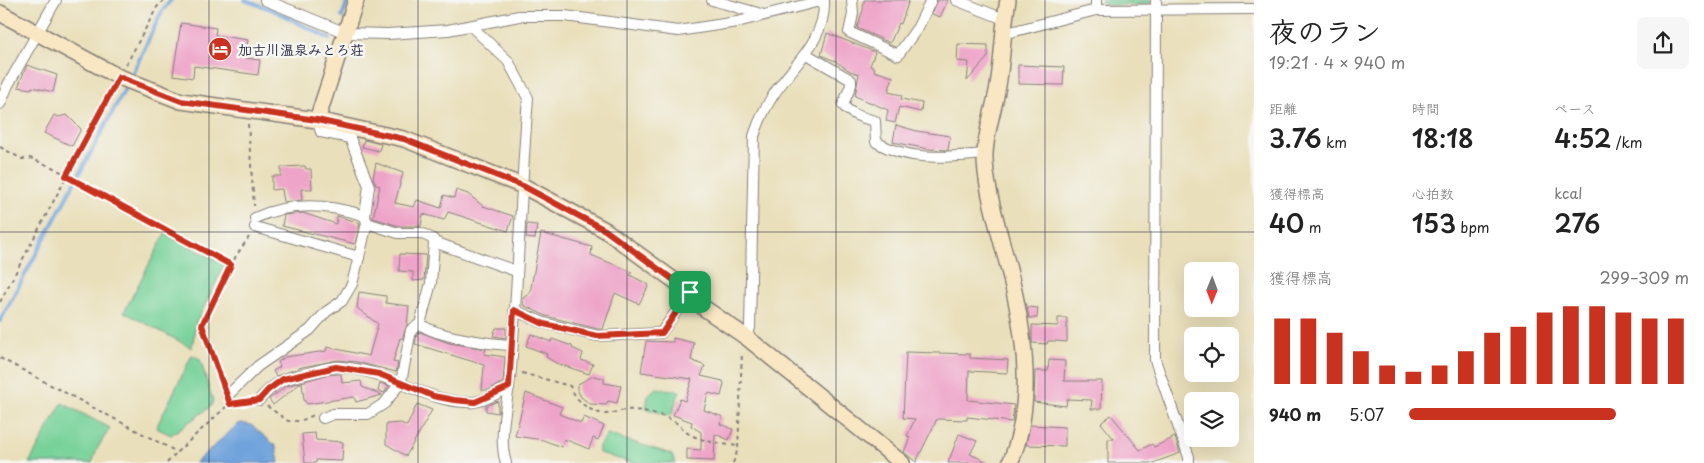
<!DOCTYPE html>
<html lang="ja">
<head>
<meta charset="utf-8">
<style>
	:root { --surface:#fff; --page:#f6f6f6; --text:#222; --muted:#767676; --accent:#c8321e }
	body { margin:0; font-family:"Playpen Sans","Klee One",sans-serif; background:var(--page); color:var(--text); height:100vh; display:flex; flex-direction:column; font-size:19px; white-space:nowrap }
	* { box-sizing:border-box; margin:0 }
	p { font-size:16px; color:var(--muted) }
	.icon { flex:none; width:28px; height:28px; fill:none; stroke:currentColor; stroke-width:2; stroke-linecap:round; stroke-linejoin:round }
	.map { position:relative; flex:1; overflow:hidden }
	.drawer { display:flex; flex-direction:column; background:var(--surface); width:450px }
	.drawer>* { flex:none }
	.needle { width:32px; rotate:181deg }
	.buttons { position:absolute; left:1184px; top:262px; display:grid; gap:10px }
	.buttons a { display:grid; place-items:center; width:55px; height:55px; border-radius:8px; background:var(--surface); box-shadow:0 5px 20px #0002; font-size:25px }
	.pin { position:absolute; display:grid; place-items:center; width:42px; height:42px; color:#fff; margin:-21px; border-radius:10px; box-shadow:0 2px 8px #0006 }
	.round { display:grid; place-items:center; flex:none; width:52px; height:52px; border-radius:8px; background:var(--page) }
	.summary { display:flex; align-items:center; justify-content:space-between; height:85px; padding:0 15px }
	h1 { font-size:28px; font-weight:600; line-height:38px }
	.stats { display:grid; grid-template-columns:repeat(3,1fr); gap:8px; height:85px; padding:5px 15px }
	.stats div { display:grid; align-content:center }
	.stats b { font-size:25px; font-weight:600 }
	.stats small { font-size:14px; font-weight:400 }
	.stats p { font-size:14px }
	.chart { height:140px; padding:10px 15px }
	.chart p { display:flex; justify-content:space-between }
	.chart svg { width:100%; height:90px; margin-top:5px; stroke:var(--accent); stroke-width:6 }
	ul { padding:0 15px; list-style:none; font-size:16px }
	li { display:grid; grid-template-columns:80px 60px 1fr; align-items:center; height:38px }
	li i { height:12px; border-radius:6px; background:var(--accent) }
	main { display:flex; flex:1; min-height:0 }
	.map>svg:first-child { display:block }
</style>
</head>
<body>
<main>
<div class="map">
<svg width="1254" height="463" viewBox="0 0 1254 463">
	<rect width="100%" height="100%" fill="#f6f6f2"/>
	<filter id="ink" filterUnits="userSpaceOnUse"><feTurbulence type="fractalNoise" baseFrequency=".02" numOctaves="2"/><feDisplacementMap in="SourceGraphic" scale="10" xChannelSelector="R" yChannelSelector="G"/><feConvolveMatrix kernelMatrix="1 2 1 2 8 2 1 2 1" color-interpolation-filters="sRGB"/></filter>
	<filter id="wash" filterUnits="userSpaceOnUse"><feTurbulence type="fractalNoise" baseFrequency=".0096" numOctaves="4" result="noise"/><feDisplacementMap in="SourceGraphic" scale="20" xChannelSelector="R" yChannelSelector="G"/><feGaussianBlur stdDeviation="1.12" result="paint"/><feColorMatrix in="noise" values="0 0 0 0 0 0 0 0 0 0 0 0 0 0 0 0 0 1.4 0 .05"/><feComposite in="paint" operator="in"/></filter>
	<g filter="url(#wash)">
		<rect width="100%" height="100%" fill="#e9dfba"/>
		<g fill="#77d299" stroke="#4c7a6a">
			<polygon points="1101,0 1151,0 1151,3 1146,5 1105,5"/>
			<polygon points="165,234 222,263 224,266 196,323 192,348 124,312"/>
			<polygon points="192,355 200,359 213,401 210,407 171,435 156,428"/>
			<polygon points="656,388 680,391 671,416 646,409 648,395"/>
			<polygon points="62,403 110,428 97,449 92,463 29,463"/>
			<polygon points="607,434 671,454 676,463 633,463 599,453 599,446"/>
		</g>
		<polygon fill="#6fa3db" stroke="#48628b" points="241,423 251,425 276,446 279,463 195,463 237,425"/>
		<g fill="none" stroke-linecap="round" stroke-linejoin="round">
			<g stroke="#6fa3db" stroke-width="4">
				<polyline points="245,0 273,10 330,39"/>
				<polyline points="342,17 348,0"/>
				<polyline points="130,79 162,11 171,0"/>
				<polyline points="0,321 127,85"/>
			</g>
		</g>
		<g id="blocks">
			<g fill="#eea3c8">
				<polygon points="864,0 909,0 901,24 899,23 890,43 857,28 863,10"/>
				<polygon points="938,0 948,0 940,17 932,14"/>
				<polygon points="181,23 216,28 215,35 248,40 245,58 260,60 258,75 194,66 193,78 173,75"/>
				<polygon points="827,33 875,52 870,66 875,68 874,71 893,77 888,92 902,95 901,99 922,103 921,112 899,107 895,123 886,121 888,110 855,96 859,74 850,71 835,61 821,55"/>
				<polygon points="958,44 988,45 988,57 967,81 969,62 957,61"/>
				<polygon points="27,65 57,75 53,92 32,87 31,89 18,87"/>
				<polygon points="1018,65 1064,67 1063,85 1018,84"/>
				<polygon points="54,115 58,117 67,115 81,129 72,146 44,133"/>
				<polygon points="896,125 917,131 950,136 948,150 928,149 893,142"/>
				<polygon points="364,140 381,144 379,151 362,147"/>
				<polygon points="376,163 403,173 395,203 414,207 417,200 441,208 444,195 454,198 456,190 468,194 483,206 513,216 508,231 448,212 444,220 423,214 421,226 399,226 373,218 380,186 376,185 373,178"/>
				<polygon points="305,166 306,169 311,169 312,189 301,189 302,200 284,202 282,189 272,190 272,176 281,176 281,167"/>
				<polygon points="303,213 336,224 337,216 360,223 355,244 282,226 284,215"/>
				<polygon points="527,224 537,225 535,239 526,238"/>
				<polygon points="541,233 592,247 591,255 632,272 630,275 649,285 639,304 615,293 603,329 598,329 546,316 523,305 523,298 530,293"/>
				<polygon points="400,254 426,255 424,280 413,281 413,272 399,271"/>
				<polygon points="359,292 386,296 386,303 409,306 407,325 402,339 400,338 393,362 398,363 396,372 357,362 338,360 302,367 276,376 273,371 280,367 278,362 285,357 326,351 327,347 369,356 378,324 357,308"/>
				<polygon points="1027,307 1038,308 1037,318 1029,318"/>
				<polygon points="1058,318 1067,318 1067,342 1056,341 1048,341 1047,344 1032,343 1032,325 1058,326"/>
				<polygon points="496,328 506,328 506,338 493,336"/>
				<polygon points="420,332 449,343 486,349 484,354 505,357 503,382 488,390 482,390 484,365 415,344 417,334"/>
				<polygon points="531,334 551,342 552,339 572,346 572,348 583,353 581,360 593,364 589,374 556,363 546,357 547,354 526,346"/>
				<polygon points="673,338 694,343 691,360 705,366 701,376 723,381 724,384 721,396 708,393 704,410 723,417 720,424 733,429 729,440 715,434 714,461 687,460 687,449 701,450 701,432 691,426 692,422 673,415 680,399 685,401 692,379 641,372 646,341 673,342"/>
				<polygon points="906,352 970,354 970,358 1008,360 1007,373 969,371 968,400 1014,405 1012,422 967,417 967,420 937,419 916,462 904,452 910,437 907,436 915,419 903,418"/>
				<polygon points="1049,360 1065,361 1064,381 1102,381 1101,409 1091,409 1092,400 1067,399 1066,406 1034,402 1035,371 1048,371"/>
				<polygon points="338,374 341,374 342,383 361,381 362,387 382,395 356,402 354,397 307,404 304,400 302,382 273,405 269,399 287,386 326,375"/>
				<polygon points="593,376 604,378 604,383 621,386 617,403 608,401 606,405 590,404 581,397 577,389 578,384"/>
				<polygon points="380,383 389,386 384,393 378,391"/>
				<polygon points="526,393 562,407 559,414 581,423 584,417 604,426 598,440 593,438 589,449 564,439 562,447 543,440 515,436"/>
				<polygon points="498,401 498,413 486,411 486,406"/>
				<polygon points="417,404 432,410 406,456 386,444 386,424 401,423 407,426"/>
				<polygon points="1111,415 1140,450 1152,444 1154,447 1175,437 1180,453 1153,463 1108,463 1108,439 1114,439 1101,423"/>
				<polygon points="1030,425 1065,427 1065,446 1026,445"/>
				<polygon points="315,433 316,440 343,442 342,461 316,460 316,463 305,463 302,434"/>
				<polygon points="959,434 977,441 970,454 990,463 948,463"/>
			</g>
		</g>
	</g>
	<g filter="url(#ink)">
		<use href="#blocks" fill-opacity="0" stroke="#86807a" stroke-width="1"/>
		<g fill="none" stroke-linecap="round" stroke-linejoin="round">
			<g stroke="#86807a" stroke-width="12">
				<g id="street">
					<path d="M265 0 346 33 388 34 448 30 519 16H565L678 31 737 22 824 0C826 40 794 64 774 94 765 107 759 121 754 136L750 328 746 337"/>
					<polyline points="712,0 761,14"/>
					<polyline points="852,0 853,14 849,32 898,55 918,27 931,0"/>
					<polyline points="956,0 1004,19"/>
					<polyline points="1156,0 1155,360 1189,457 1189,463"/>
					<polyline points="1096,10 1096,0"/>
					<path d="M472 27 508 61 528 98C521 188 518 278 511 368 509 398 497 435 506 463"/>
					<polyline points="1003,34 1096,10 1254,9"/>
					<path d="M806 54 851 80V85L843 105C851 115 864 118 875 121L876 142C910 162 947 157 985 154"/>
					<polyline points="0,104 8,85 56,0"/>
					<polyline points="317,120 321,132 350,138 369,186 365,216 367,223 398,233 421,233 433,239 434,242 431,283 420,324 411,330 401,382 385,403 368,414 333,414 323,418"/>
					<path d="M255 218C291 201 328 204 365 216"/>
					<polyline points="434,242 516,271"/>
					<polyline points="359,257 367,223"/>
					<polyline points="514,310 544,323 597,336 661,333 690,292"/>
					<path d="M420 324C437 337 490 344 512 345"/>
					<polyline points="228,395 258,366 310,330 326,312 342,301 352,284 359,257 255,227"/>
					<path d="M259 400C275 382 281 380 304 374 315 372 326 367 338 367 386 368 427 405 474 402 486 401 499 392 509 387"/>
				</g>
			</g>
			<g stroke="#86807a" stroke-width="18">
				<g id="secondary">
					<path d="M1008 0C1003 26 1003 53 999 79 996 104 986 129 985 154 984 181 997 224 1004 251 1022 316 1038 398 1010 463"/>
					<polyline points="0,13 119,77 181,101 317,120 404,139 523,186 605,230 690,292 704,308 746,337 902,463"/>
					<polyline points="317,120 356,0"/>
				</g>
			</g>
			<g stroke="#86807a" stroke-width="2" stroke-dasharray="4 4" stroke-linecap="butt">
				<polyline points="126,65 157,7 164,0"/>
				<polyline points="248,124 254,206"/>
				<polyline points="0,147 22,159 30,158 52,167 231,265"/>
				<polyline points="0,302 113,89"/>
				<polyline points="0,358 177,452 227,406"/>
				<path d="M522 373 570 386C576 399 583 407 597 412 610 418 620 408 634 410 648 411 663 415 675 422 680 425 684 431 689 434 704 442 722 444 738 446"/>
				<polyline points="222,385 202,325 236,256 249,237"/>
				<polyline points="234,404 249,402"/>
				<polyline points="267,406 288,421 300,421 314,415"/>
				<polyline points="167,463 177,452"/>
				<polyline points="733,463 738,449 742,352"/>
			</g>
			<use href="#street" stroke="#fff" stroke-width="10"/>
			<use href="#secondary" stroke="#f9e7c3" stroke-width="15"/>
		</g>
	</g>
	<g fill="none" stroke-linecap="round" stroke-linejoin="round" filter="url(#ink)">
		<g stroke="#fff" stroke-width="10">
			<polygon id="route" points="119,77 181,101 317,120 404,139 523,186 605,230 690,292 662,333 597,336 544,324 514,310 509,387 475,402 454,400 433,396 379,374 336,367 283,379 268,390 259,400 230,404 202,325 231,265 66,176"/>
		</g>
		<use href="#route" stroke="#c8321e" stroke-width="6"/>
	</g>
	<path fill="none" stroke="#22223b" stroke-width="1" stroke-opacity="0.55" d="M209 0V463M418 0V463M627 0V463M836 0V463M1045 0V463M0 232H1254"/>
	<defs>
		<g id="hotel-disc" transform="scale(1.25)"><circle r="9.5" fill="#c8321e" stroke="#f6f6f2"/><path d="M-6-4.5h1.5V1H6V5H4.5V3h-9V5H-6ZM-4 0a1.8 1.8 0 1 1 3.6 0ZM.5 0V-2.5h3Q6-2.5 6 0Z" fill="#fff"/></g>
	</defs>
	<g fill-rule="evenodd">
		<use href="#hotel-disc" x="220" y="49"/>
	</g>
	<g text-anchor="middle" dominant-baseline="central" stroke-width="5" stroke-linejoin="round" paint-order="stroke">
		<g font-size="14" font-weight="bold" fill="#22223b" stroke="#f6f6f2" text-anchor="start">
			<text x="238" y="49">加古川温泉みとろ荘</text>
		</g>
	</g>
</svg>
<div class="buttons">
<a><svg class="needle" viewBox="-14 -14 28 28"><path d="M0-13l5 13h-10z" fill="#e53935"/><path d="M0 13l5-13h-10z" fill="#767676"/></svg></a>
<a><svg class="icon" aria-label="locate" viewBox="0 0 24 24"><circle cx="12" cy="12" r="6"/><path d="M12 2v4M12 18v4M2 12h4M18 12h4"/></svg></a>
<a><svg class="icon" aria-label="layers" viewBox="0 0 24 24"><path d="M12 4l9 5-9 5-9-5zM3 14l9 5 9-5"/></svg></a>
</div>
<div class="pin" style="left:690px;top:292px;background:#1e9e55"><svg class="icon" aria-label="arrive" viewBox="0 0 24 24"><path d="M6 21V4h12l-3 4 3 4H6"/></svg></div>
</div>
<section class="drawer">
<div class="summary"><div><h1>夜のラン</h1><p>19:21 · 4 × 940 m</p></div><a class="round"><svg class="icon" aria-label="share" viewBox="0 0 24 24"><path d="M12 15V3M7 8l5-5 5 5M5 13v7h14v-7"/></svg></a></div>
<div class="stats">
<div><p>距離</p><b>3.76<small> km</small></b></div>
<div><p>時間</p><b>18:18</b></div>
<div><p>ペース</p><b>4:52<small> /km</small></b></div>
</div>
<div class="stats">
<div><p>獲得標高</p><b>40<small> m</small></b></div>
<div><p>心拍数</p><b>153<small> bpm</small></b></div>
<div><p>kcal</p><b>276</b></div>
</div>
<div class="chart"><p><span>獲得標高</span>299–309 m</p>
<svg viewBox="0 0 160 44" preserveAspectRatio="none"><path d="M5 44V12M15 44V12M25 44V19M35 44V28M45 44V35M55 44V38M65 44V35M75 44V28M85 44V19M95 44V16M105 44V9M115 44V6M125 44V6M135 44V9M145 44V12M155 44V12"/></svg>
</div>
<ul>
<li><b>940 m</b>5:07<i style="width:74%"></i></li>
</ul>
</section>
</main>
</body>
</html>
